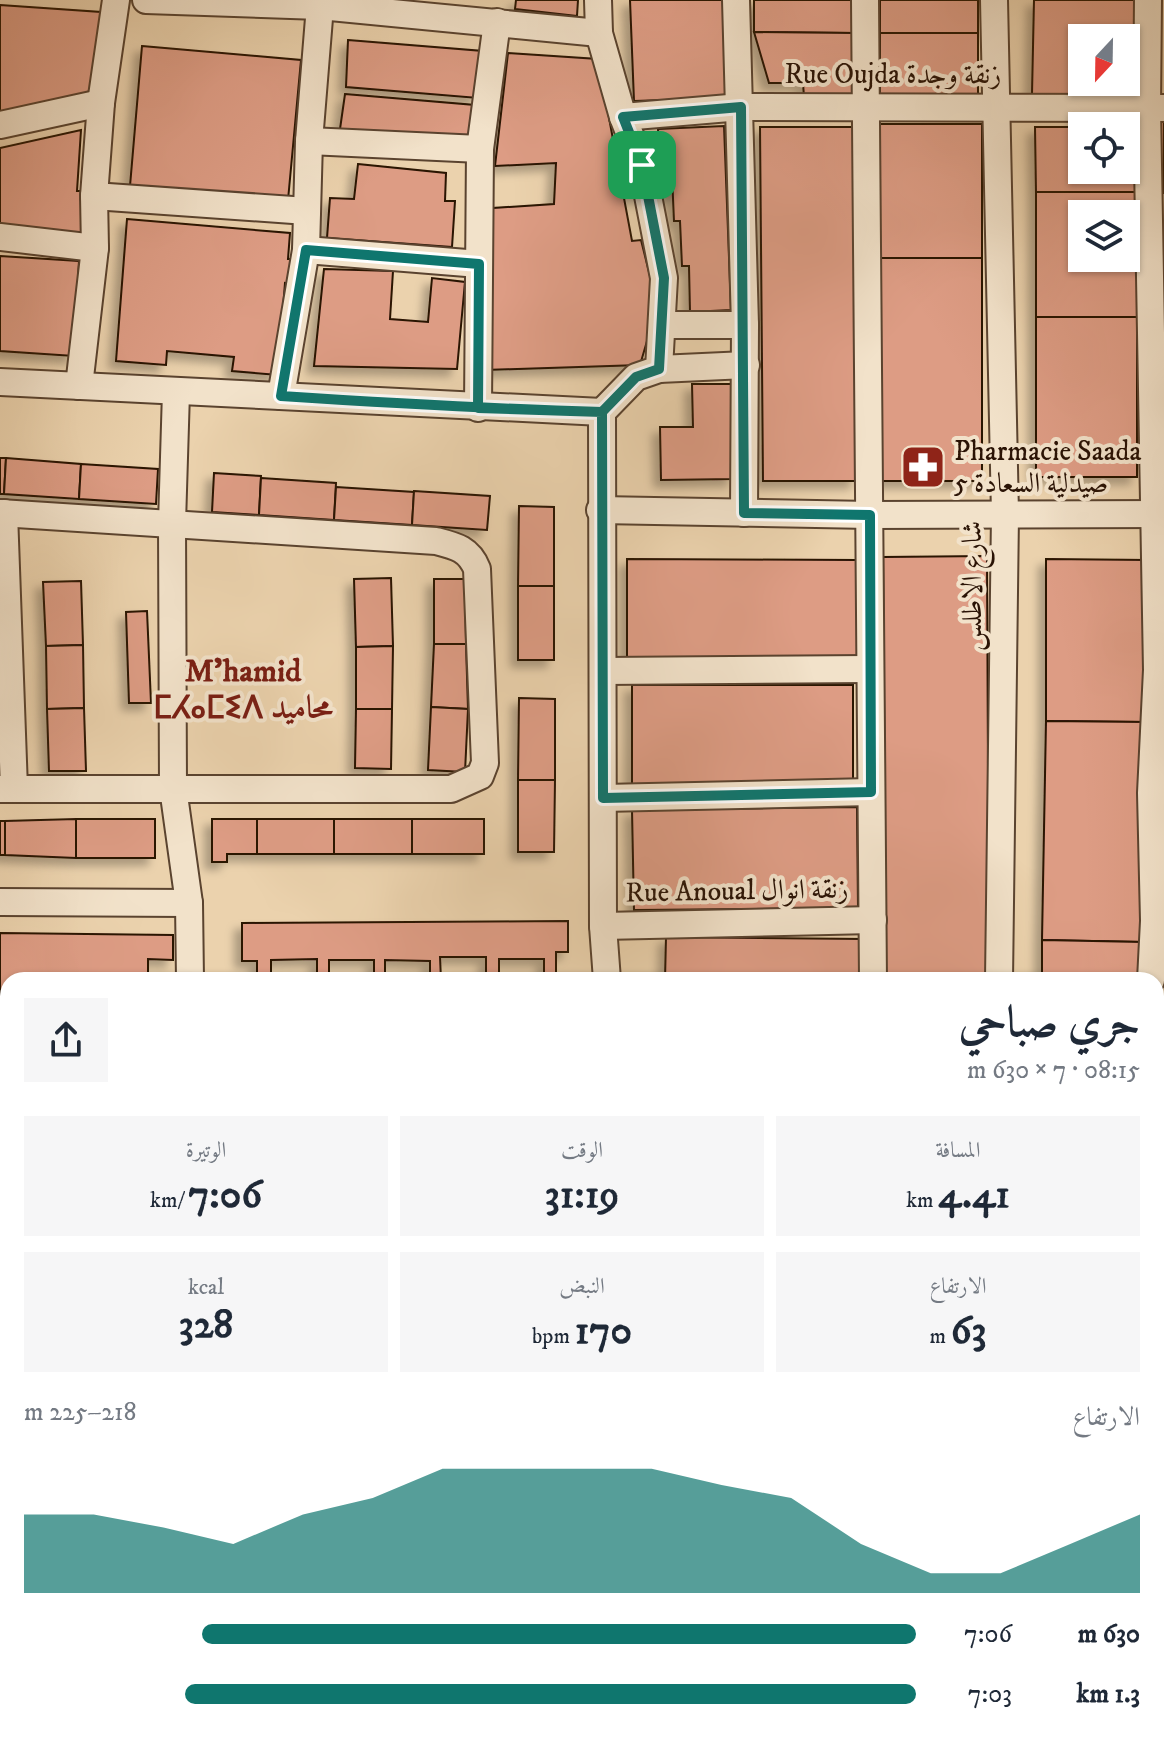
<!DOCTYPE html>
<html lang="ar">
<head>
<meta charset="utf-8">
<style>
	:root { --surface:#fff; --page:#f6f6f7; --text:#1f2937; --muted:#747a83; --accent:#0f766e }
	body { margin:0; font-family:"IM FELL DW Pica",Amiri,"Noto Sans Tifinagh",serif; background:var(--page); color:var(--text); direction:rtl; height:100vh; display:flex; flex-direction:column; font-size:30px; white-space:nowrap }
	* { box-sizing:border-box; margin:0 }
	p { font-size:26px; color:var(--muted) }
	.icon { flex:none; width:44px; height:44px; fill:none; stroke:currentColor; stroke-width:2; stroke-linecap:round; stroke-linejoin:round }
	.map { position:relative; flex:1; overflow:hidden; direction:ltr }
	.drawer { position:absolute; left:0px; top:972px; width:1164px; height:770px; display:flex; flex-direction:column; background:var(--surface); border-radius:24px 24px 0 0; box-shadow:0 2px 6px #0004; direction:rtl }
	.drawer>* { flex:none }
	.needle { width:52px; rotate:202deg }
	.controls { position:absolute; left:1068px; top:24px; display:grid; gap:16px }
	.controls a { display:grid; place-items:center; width:72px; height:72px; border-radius:0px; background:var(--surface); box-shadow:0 2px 6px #0004; font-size:40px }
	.pin { position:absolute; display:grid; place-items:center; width:68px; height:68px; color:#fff; margin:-34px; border-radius:16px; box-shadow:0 4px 12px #0006 }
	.round { display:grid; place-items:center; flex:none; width:84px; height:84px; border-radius:0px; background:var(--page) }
	.summary { display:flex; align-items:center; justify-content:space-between; height:136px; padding:0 24px }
	h1 { font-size:44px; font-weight:700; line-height:60px }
	.stats { display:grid; grid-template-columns:repeat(3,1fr); gap:12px; height:136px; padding:8px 24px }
	.stats div { display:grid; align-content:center; border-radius:0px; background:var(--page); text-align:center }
	.stats b { font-size:40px; font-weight:700 }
	.stats small { font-size:22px; font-weight:400 }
	.stats p { font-size:22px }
	.chart { height:224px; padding:16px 24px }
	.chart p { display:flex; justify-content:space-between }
	.chart svg { width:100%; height:144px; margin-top:8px; fill:var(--accent); opacity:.7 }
	ul { padding:0 24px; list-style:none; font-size:26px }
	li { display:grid; grid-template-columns:128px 96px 1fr; align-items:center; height:60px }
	li i { height:20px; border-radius:10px; background:var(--accent) }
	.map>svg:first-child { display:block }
</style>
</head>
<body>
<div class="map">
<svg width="1164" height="1741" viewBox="0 0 1164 1741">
	<defs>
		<filter id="shadow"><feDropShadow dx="-7" dy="7" stdDeviation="4" flood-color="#0004"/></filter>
	</defs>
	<rect width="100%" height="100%" fill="#ebd2ad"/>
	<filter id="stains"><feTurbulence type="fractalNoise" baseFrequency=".0025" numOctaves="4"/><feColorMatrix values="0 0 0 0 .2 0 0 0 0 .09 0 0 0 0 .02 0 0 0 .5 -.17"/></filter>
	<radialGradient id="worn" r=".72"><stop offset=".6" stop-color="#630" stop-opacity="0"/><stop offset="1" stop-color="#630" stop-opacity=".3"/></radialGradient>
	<g fill="#dd9c84" stroke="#2a1305" stroke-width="2" fill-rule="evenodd" filter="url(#shadow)">
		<polygon points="516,0 578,0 577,16 515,9"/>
		<polygon points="630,0 724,0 727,98 634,101"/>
		<polygon points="754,0 854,0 854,33 754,32"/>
		<rect x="880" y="0" width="98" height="33"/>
		<path d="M1034 0H1137L1135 96 1032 94ZM1082 38H1126V82H1082Z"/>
		<polygon points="0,5 101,12 92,96 0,114"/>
		<polygon points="754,32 854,33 854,96 804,97 803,83 769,83"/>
		<rect x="880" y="33" width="98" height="66"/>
		<polygon points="348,40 483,51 478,98 346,87"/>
		<polygon points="142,46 301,60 288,200 130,186"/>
		<polygon points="508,53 598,59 632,241 641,240 653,288 652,324 640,365 484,370 493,208 554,204 556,163 495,166"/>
		<polygon points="345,94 475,105 472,139 340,129"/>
		<polygon points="1157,120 1164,120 1164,193 1158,193"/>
		<polygon points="879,124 982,124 982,258 880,258"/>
		<polygon points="724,126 731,310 690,312 689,266 682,266 680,221 674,221 672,175 660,176 658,129"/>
		<polygon points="760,127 854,127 857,481 763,481"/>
		<polygon points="1035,127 1082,127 1082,170 1126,170 1126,127 1137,127 1137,192 1036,192"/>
		<polygon points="81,130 77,191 88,191 85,235 0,224 0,148"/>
		<polygon points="358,164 446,173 445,201 455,201 452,247 327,238 330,198 354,199"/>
		<path d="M1036 192H1137V317H1036ZM1082 214H1126V258H1082Z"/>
		<polygon points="127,219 290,233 288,259 294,259 292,284 285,283 278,375 232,371 234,357 167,351 166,365 116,361"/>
		<polygon points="0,256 79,261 74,356 0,351"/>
		<rect x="880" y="258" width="102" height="223"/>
		<polygon points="324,269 393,271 390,319 428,322 432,278 465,282 457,369 314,366"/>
		<rect x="1036" y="317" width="101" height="160"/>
		<polygon points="692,384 733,384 734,479 661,480 660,427 693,427"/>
		<polygon points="0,458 6,458 4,494 0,494"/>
		<polygon points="6,458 81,464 79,499 4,494"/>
		<polygon points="81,464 158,469 156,504 79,499"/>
		<polygon points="214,473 261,476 259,515 212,512"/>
		<polygon points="261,478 336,483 334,520 259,515"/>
		<polygon points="336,487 414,492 412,525 334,520"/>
		<polygon points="414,491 490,496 487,530 412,525"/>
		<polygon points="519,506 554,507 554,586 518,586"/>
		<polygon points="987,556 989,980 886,980 883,557"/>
		<polygon points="627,559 857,560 857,659 627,657"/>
		<polygon points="1046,559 1147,560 1146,722 1046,721"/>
		<polygon points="391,578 393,646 356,647 354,579"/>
		<polygon points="434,579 465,579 466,644 434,644"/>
		<polygon points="81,581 83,645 46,646 43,582"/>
		<rect x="518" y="586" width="36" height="74"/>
		<polygon points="147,611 151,703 129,703 126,612"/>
		<polygon points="434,644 466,644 468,709 431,707"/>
		<polygon points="83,645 84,708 47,709 46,646"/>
		<polygon points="393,646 392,709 356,709 356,647"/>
		<polygon points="632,685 853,685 853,786 632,785"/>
		<polygon points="519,698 555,699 555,780 518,780"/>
		<polygon points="431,707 468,709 465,772 428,770"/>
		<polygon points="84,708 86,771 49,771 47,709"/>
		<polygon points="356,709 392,709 391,769 355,768"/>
		<polygon points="1046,721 1146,722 1143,942 1042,940"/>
		<polygon points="518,780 555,780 554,852 518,852"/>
		<polygon points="857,807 858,908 634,910 632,810"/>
		<rect x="76" y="819" width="79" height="39"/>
		<polygon points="76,819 76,858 5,855 5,821"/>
		<polygon points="212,819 257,819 257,854 227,854 227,862 212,862"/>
		<rect x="257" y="819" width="77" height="35"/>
		<rect x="334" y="819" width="78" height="35"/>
		<rect x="412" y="819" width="72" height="35"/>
		<rect x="0" y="821" width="5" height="34"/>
		<polygon points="568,921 568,952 556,952 556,980 544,980 544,959 499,959 499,980 486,980 486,957 440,957 441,980 430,980 430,961 385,960 385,980 374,980 374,960 329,960 329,980 317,980 317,959 271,960 271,980 257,980 257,961 242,961 242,923"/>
		<polygon points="0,933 173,935 173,960 148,959 148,980 8,980 8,1023 0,1023"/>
		<polygon points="666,937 864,939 863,980 665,980"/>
		<polygon points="1042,940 1143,942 1143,980 1042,980"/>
		<rect x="0" y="1236" width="8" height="95"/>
		<polygon points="1164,1259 1164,1316 1156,1316 1156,1260"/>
		<rect x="1156" y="1316" width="8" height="69"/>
		<polygon points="0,1375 8,1375 8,1430 0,1431"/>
		<rect x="1156" y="1418" width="8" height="145"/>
		<polygon points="8,1430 8,1489 0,1489 0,1431"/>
		<polygon points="0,1527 7,1527 7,1640 0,1639"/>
		<rect x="1156" y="1600" width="8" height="53"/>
		<rect x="1156" y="1654" width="8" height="41"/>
		<rect x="0" y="1679" width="8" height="46"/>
		<polygon points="0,1725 8,1725 8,1734 45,1734 45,1741 0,1741"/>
		<rect x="91" y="1734" width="60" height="7"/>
		<polygon points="153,1734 181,1734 182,1741 154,1741"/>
		<rect x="215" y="1734" width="52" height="7"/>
		<polygon points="270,1734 315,1734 314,1741 270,1741"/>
		<rect x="856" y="1734" width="278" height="7"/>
		<polygon points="676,1739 676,1741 492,1740"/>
	</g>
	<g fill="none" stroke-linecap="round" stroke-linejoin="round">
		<g stroke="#5a432f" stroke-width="30">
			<g id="street">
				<polyline points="146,0 320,6 599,33"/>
				<polyline points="598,0 599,33 623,117 642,165 664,278 659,369 636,377 602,412 603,926 607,980"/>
				<polyline points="736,0 745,325 744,513"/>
				<polyline points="865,0 873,980"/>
				<polyline points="994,0 1005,514 999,980"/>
				<polyline points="1148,0 1147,108 1157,670 1151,793 1154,921 1151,980"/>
				<polyline points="623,117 741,107 1164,108"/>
				<polyline points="0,125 101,103"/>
				<polyline points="309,141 480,149"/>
				<polyline points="94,196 307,211"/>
				<polyline points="0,237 95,248"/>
				<polyline points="306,250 479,264"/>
				<polyline points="662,325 745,325"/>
				<polyline points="659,369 746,365"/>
				<polyline points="0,382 602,412"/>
				<polyline points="79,386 95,248 94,196 101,103 116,0"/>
				<polyline points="176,392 172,523 173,788 189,903 190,980"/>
				<polyline points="281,396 306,250 309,141 320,6"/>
				<polyline points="478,408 480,149 497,22"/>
				<polyline points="600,510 870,515 1164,514"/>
				<path d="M0 513 436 541C456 546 469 549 477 569L485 763 480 776 451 789H0"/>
				<polyline points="4,513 14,789"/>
				<polyline points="603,671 869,669"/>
				<polyline points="603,798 871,792"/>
				<polyline points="0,902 189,903"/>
				<polyline points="603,926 873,920"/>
				<polyline points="0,1343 8,1343"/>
				<polyline points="1156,1396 1164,1396"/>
				<polyline points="0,1498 8,1498"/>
				<polyline points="1156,1574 1164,1574"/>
				<polyline points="0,1659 8,1659"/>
				<polyline points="1156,1704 1164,1704"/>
				<polyline points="66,1734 66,1741"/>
				<polyline points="741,1734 741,1741"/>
				<polyline points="189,1741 190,1734"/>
				<polyline points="325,1741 325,1734"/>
			</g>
		</g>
		<g stroke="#2a1305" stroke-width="42">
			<g id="secondary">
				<polyline points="1156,1068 1164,1069"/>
				<polyline points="0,1069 8,1069"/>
				<polyline points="0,1184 8,1184"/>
				<polyline points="1156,1191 1164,1191"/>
			</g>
		</g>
		<use href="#street" stroke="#f2e2ca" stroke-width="26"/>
		<use href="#secondary" stroke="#f2e2ca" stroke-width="38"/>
	</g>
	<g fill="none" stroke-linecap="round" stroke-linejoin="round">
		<g stroke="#fff" stroke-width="16">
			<path id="route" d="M642 165 664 278 659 369 636 377 602 412 478 408 479 264 306 250 281 396C388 403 495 409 602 412L603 798 871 792 870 515 744 513 741 107 623 117 642 165"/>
		</g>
		<use href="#route" stroke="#0f766e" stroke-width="10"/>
	</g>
	<defs>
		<g id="pharmacy-square" transform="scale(2.3)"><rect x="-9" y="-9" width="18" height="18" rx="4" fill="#8f2418" stroke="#f2e2ca"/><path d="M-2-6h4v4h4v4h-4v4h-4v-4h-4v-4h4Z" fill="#fff"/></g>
	</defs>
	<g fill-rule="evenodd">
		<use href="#pharmacy-square" x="923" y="467"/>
	</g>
	<g text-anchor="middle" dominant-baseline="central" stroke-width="8" stroke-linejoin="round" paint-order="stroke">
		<g font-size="28" fill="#2a1305" stroke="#f2e2ca">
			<text x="893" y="74">Rue Oujda زنقة وجدة</text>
			<text transform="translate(972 586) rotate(-90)">شارع الاطلس</text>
			<text transform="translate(737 891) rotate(-1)">Rue Anoual زنقة انوال</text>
		</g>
		<g font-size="28" fill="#2a1305" stroke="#f2e2ca" text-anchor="start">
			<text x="954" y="451">Pharmacie Saada<tspan x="954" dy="32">5 صيدلية السعادة</tspan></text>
		</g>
		<g font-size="32" font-weight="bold" fill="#7a1f14" stroke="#f2e2ca">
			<text x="243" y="672">M'hamid<tspan x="243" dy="37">ⵎⵃⴰⵎⵉⴷ محاميد</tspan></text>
		</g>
	</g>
	<rect width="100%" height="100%" filter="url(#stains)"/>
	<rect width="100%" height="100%" fill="url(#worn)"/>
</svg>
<div class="controls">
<a><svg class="needle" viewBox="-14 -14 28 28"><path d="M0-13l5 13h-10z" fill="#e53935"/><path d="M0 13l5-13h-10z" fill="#747a83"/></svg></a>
<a><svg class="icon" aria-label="locate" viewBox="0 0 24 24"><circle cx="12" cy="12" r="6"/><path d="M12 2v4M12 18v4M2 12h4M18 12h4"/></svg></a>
<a><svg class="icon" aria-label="layers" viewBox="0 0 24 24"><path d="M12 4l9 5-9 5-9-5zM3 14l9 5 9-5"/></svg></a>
</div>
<div class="pin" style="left:642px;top:165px;background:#1e9e55"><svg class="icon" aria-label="arrive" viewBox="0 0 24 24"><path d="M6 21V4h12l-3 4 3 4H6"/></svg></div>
<section class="drawer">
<div class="summary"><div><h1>جري صباحي</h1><p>08:15 · 7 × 630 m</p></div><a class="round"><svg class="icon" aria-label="share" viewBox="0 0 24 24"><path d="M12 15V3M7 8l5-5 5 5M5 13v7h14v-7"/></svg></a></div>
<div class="stats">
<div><p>المسافة</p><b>4.41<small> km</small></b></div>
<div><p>الوقت</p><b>31:19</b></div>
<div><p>الوتيرة</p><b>7:06<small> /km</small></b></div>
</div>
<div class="stats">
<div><p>الارتفاع</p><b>63<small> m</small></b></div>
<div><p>النبض</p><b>170<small> bpm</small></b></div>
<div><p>kcal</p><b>328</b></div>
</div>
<div class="chart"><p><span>الارتفاع</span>218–225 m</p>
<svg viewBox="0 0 160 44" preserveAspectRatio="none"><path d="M0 44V20L10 20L20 24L30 29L40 20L50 15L60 6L70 6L80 6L90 6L100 11L110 15L120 29L130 38L140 38L150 29L160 20V44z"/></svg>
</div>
<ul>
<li><b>630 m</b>7:06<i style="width:80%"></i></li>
<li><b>1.3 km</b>7:03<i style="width:82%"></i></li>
</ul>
</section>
</div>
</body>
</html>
